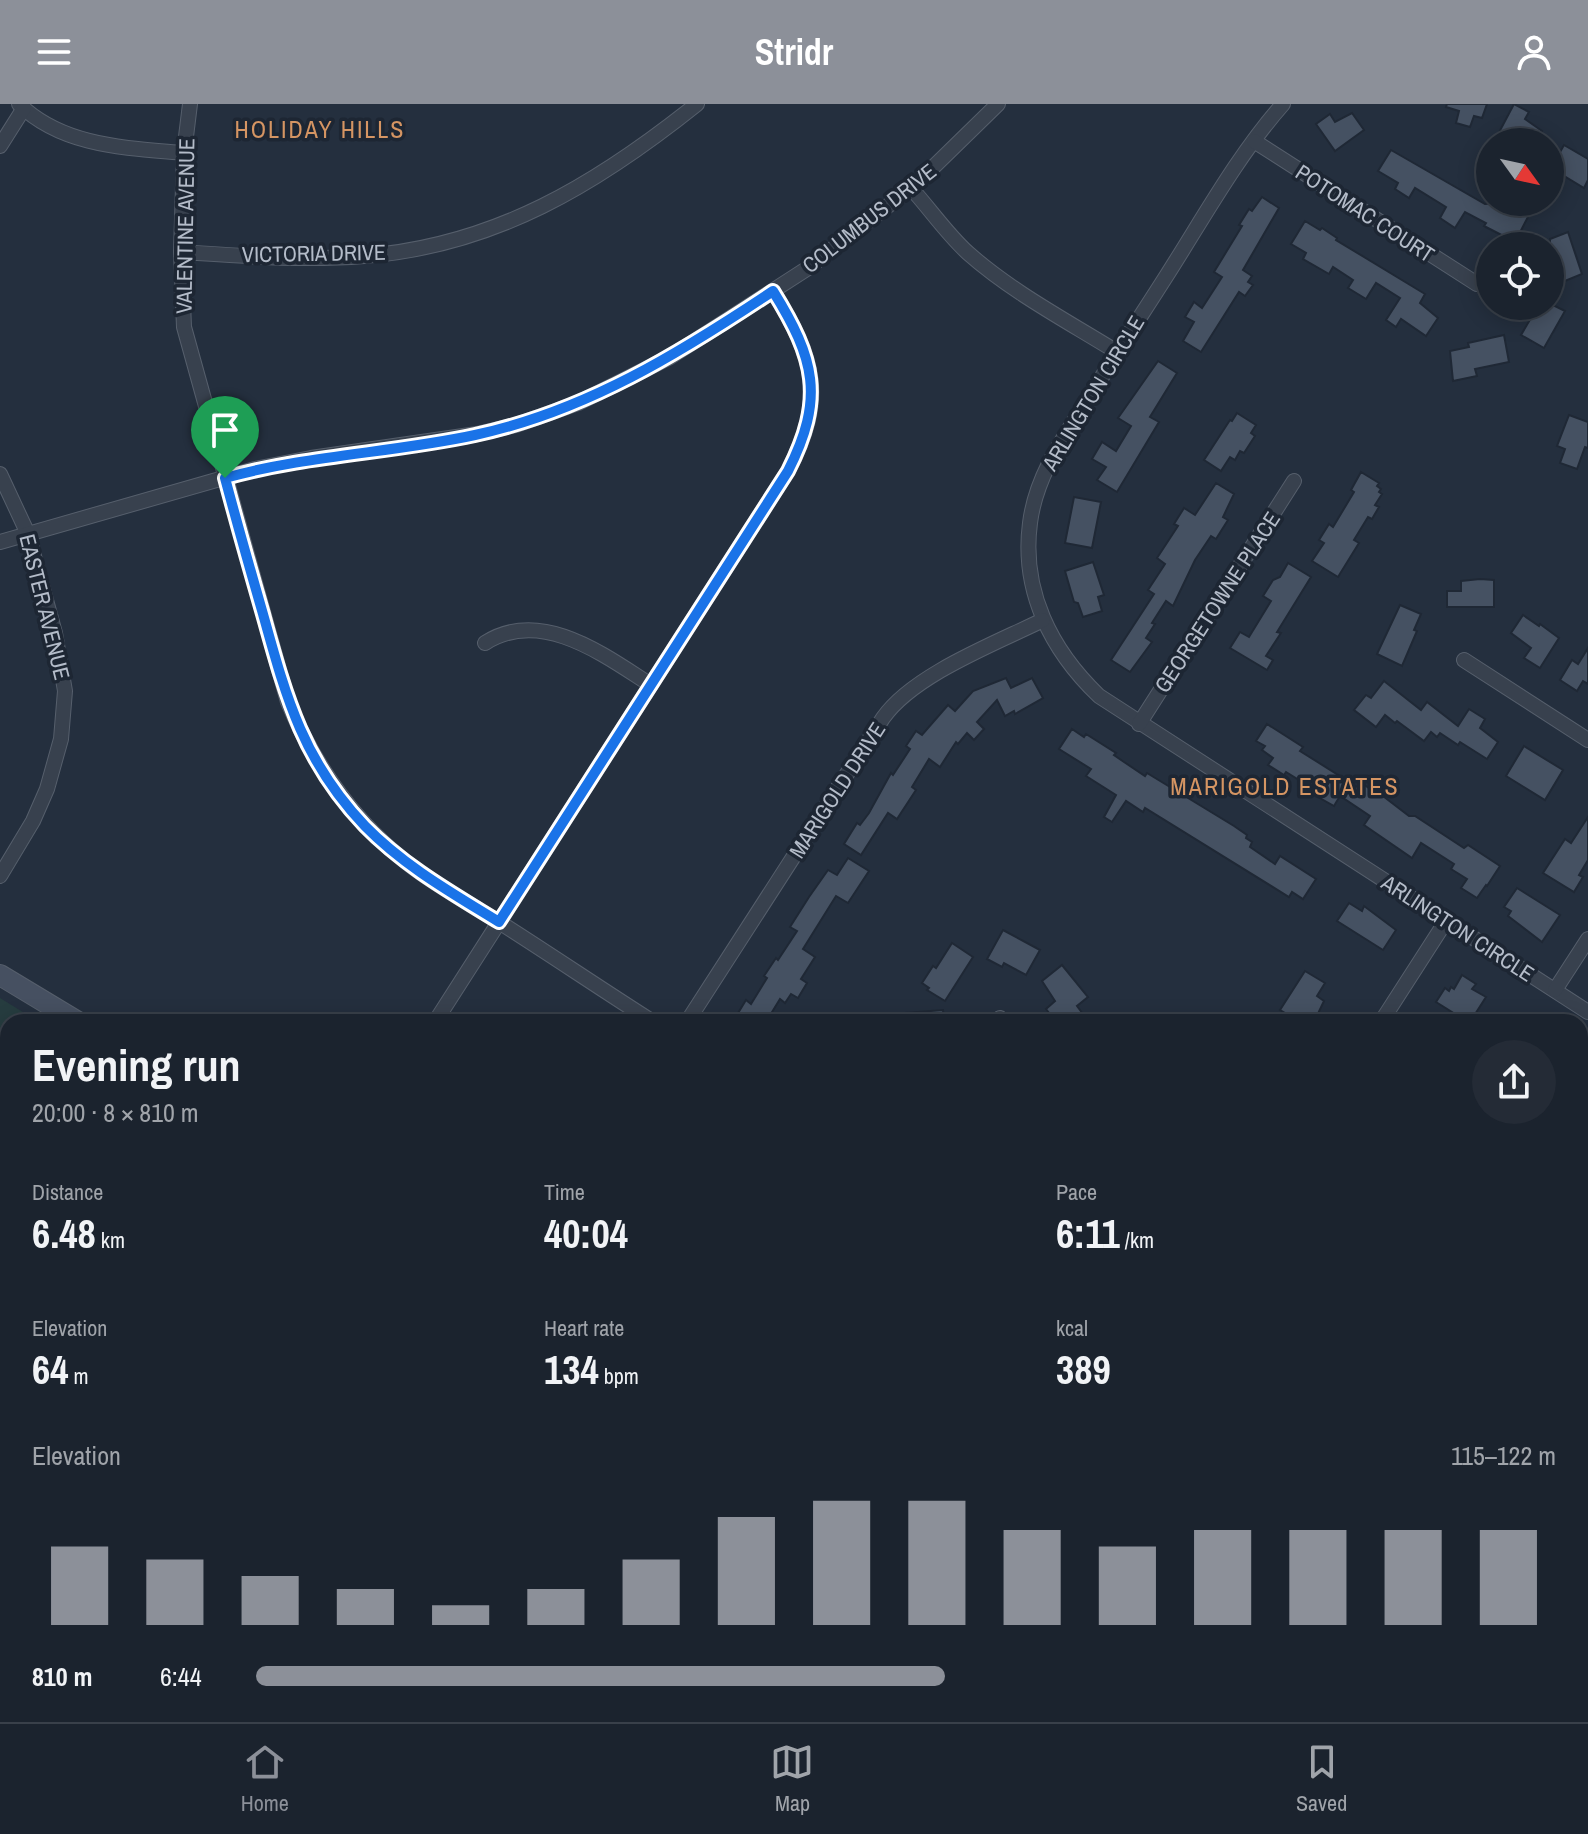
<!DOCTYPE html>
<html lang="en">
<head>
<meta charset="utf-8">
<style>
	:root { --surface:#1b232e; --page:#242b36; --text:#f1f3f6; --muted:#a0a4aa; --line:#39404a; --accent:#8c9099 }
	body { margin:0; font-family:"Archivo Narrow",sans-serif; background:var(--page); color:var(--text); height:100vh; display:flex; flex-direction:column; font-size:30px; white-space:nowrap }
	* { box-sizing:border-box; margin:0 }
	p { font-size:26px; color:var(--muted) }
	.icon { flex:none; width:44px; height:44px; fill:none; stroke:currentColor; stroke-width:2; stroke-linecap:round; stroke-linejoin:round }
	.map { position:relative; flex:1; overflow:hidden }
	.panel { position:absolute; left:0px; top:910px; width:1588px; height:708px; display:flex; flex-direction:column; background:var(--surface); border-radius:24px 24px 0 0; box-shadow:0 4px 20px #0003,0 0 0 2px var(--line) }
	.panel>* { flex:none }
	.needle { width:52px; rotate:123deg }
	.fabs { position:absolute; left:1476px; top:24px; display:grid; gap:16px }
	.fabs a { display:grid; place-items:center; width:88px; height:88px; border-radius:50%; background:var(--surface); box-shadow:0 4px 20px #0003,0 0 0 2px var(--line); font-size:40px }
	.pin { position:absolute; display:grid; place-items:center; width:68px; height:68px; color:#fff; margin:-82px -34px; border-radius:50% 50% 50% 0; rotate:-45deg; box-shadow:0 0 8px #0007 }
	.pin .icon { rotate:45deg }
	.round { display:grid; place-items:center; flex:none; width:84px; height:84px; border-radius:42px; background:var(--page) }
	.headline { display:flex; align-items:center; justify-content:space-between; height:136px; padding:0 32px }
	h1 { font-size:44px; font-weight:800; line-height:60px }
	.stats { display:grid; grid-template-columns:repeat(3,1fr); gap:12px; height:136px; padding:8px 32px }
	.stats div { display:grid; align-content:center }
	.stats b { font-size:40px; font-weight:800 }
	.stats small { font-size:22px; font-weight:400 }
	.stats p { font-size:22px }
	.chart { height:224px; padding:16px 32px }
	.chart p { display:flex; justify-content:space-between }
	.chart svg { width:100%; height:144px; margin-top:8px; stroke:var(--accent); stroke-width:6 }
	ul { padding:0 32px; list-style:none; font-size:26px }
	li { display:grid; grid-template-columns:128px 96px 1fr; align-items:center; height:60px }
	li i { height:20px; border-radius:10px; background:var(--accent) }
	header { display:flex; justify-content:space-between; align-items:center; height:104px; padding:0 32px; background:var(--accent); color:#fff; font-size:36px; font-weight:800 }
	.tabs { display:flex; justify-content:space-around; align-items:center; height:112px; border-top:2px solid var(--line); background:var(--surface); font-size:22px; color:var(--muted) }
	.tabs a { display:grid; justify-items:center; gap:4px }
	.tabs .selected { color:var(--accent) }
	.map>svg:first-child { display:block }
</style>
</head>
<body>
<header><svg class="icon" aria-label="menu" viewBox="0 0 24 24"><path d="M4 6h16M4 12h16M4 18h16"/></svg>Stridr<svg class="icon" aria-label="person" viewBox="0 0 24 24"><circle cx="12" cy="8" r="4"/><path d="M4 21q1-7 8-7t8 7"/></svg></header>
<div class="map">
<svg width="1588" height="1618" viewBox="0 0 1588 1618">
	<rect width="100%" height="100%" fill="#242f3e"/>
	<g fill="#263c3f">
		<polygon points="0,894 39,918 8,918 8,1610 1110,1610 1122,1618 0,1618"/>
		<polygon points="1178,1610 1318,1610 1313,1618 1191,1618"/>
	</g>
	<g fill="#455162" stroke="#1f2835" stroke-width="2">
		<polygon points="1447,0 1487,0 1482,14 1474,12 1470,23 1456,19 1459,7 1446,3"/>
		<polygon points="1514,0 1529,8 1525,15 1542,27 1536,38 1504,38 1496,34"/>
		<polygon points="1352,9 1364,26 1335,47 1316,20 1330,10 1335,18"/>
		<polygon points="1564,41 1588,55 1588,76 1584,84 1551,64"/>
		<polygon points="1391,46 1485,100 1509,98 1530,109 1515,138 1484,122 1486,119 1465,108 1455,124 1440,114 1446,103 1415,84 1409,94 1395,85 1398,79 1378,67"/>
		<polygon points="1262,93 1279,104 1243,166 1252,172 1248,178 1253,181 1245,192 1239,188 1201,248 1183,237 1194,218 1185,213 1194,198 1202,204 1222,173 1214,168 1242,122 1239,121 1249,105 1252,107"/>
		<polygon points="1305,117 1320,126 1322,124 1337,134 1336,136 1425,190 1420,199 1438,214 1426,232 1401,215 1396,223 1386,216 1400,194 1376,179 1366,195 1348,184 1353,176 1333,163 1329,170 1303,155 1306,149 1291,140"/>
		<polygon points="1568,128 1582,170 1560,179 1550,158 1550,135"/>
		<polygon points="1538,202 1555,202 1565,207 1544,244 1521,231"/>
		<polygon points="1504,231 1509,258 1475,265 1477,272 1453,277 1450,247 1469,243 1468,239"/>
		<polygon points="1158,257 1177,269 1150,313 1159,318 1117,388 1097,376 1106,363 1092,355 1102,338 1116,347 1131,322 1118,314"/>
		<polygon points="1237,309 1256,321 1251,329 1255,332 1244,349 1240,347 1235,356 1230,353 1221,367 1204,356 1230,316 1232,317"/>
		<polygon points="1569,311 1588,318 1588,344 1585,343 1577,365 1560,359 1565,345 1557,342"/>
		<polygon points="1361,368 1379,379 1377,382 1381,385 1379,388 1382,390 1375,401 1379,403 1372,415 1368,413 1354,436 1359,439 1338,473 1312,457 1324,439 1319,436 1329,420 1333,423 1354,388 1351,386"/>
		<polygon points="1216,379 1234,390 1223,413 1228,416 1216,435 1211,432 1195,456 1173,502 1166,497 1152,519 1155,520 1146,534 1152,538 1130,568 1111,556 1154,490 1148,486 1165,460 1157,454 1178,422 1174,420 1184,404 1195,411"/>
		<polygon points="1074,393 1101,398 1092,444 1065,439"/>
		<polygon points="1093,458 1104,491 1098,493 1102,507 1083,513 1078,499 1074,498 1065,467"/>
		<polygon points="1288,459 1311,473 1277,528 1281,529 1266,552 1273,556 1267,566 1230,544 1240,528 1249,533 1271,497 1263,492 1273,476 1280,473"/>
		<polygon points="1480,475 1494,476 1494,503 1447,503 1447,487 1461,487 1461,477"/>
		<polygon points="1400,501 1421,510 1414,526 1417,527 1402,562 1377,550"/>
		<polygon points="1523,511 1539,522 1540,520 1559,534 1540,564 1524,554 1531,544 1511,529"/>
		<polygon points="1588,544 1588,580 1583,577 1577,587 1560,576 1572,556 1578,560"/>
		<polygon points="1006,574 1011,584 1032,574 1043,594 1015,610 1014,607 1005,612 997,596 977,618 984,625 974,636 967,629 958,640 956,638 940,663 929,655 912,683 916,686 897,715 888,709 861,751 844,740 857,719 860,721 869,709 891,669 893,671 910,645 906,642 916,627 922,631 948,601 955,607 973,587"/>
		<polygon points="1384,577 1421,606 1427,598 1458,622 1469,605 1485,615 1480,624 1498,638 1487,655 1460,638 1458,641 1440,629 1437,633 1431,628 1424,637 1397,617 1395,619 1385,611 1376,623 1354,606 1366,591 1371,594"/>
		<polygon points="1267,620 1303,643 1300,647 1359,684 1362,679 1378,691 1379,689 1409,712 1415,712 1464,744 1468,741 1500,762 1487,782 1486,781 1477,794 1461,784 1467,775 1451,765 1454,760 1421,739 1412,754 1364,721 1370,712 1340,692 1334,702 1318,693 1320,691 1306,682 1307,681 1286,668 1284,671 1268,661 1273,654 1262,646 1265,642 1256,637"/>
		<polygon points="1072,625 1084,633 1086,630 1116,649 1114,651 1124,658 1145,672 1147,669 1234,722 1247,731 1246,734 1252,738 1250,743 1275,760 1280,752 1316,775 1303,795 1292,788 1289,793 1145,704 1143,708 1126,697 1112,718 1104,713 1116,691 1086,672 1091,665 1059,645"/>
		<polygon points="1524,642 1563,666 1545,696 1506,672"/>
		<polygon points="1588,713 1588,756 1579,771 1583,773 1574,788 1543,769 1565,735 1571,739"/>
		<polygon points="848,754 869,767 848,799 836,792 803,845 815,853 801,875 807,879 798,894 791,890 785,899 780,895 766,918 742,918 735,914 746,896 751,900 767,874 764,872 776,854 778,856 797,827 790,823 809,793 828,766 837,771"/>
		<polygon points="1517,784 1560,811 1542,838 1508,812 1511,807 1504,803"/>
		<polygon points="1349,799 1362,807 1364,802 1396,826 1383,846 1337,817"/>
		<polygon points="1003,826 1040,846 1026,871 1004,859 1002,863 987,855"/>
		<polygon points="952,839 973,853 945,897 927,886 929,884 922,879 933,862 936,864"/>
		<polygon points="1062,861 1088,893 1077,902 1089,918 1056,918 1046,905 1055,897 1042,877"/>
		<polygon points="1305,867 1325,879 1317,892 1324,897 1314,918 1300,918 1280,906"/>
		<polygon points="1462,871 1476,880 1472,885 1486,893 1472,915 1466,910 1463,915 1436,898 1445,884 1449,887 1451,883 1454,885"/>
		<polygon points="943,906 944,918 906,918 906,909"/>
	</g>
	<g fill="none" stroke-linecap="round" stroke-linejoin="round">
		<g stroke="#565f6c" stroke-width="9">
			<g id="service">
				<polyline points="1580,1388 1588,1393"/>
				<polyline points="1580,1429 1588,1416"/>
				<polyline points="177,1610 178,1618"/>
				<polyline points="1373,1610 1385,1618"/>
				<polyline points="1391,1618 1396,1610"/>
			</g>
		</g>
		<g stroke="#565f6c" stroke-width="16">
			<g id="minor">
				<path d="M19 0C63 43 128 44 184 49"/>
				<path d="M190 0 184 49 181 148 184 223 288 598C315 663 355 719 411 762 439 783 470 800 499 818 551 851 601 885 653 918"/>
				<path d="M1283 0C1238 51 1204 113 1167 171 1141 212 1114 252 1089 294 1064 333 1036 371 1030 419 1021 487 1051 546 1099 592L1588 908"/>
				<polyline points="1254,37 1477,180"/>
				<polyline points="0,42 24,4"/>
				<path d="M911 84C930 105 947 130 968 149 1012 188 1067 217 1117 248"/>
				<path d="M181 148C242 152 303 157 364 152 495 142 597 80 697 0"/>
				<polyline points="0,370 28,430 55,529 65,587 61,635 47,685 33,717 0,772"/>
				<polyline points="0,438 255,365 311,354 477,330 516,321 578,299 670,253 808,164 916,80 998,0"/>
				<path d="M485 539C541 503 604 551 651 581"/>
				<polyline points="1464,556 1588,636"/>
				<polyline points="1139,620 1294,377"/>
				<polyline points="1555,886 1588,835"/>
				<polyline points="1000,914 1003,918"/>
				<path d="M435 918 788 367C826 294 815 255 773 187"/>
				<path d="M687 918 883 614C913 571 994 540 1043 516"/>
				<polyline points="1381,918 1446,817"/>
				<polyline points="1580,1227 1588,1215"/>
				<polyline points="1326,1618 1331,1610"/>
			</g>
		</g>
		<g stroke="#565f6c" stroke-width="22">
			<g id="secondary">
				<polyline points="0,871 78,918"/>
				<polyline points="1150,1610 1163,1618"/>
			</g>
		</g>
		<use href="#service" stroke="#38414e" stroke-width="7"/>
		<use href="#minor" stroke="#38414e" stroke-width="14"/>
		<use href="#secondary" stroke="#465061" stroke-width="20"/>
	</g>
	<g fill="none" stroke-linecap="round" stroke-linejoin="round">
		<g stroke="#fff" stroke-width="16">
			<path id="route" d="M773 187C815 255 825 294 788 367L499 818C452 789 404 762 365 722 303 657 286 593 263 510 250 465 237 419 225 374 307 351 392 349 475 331 586 307 680 249 773 187Z"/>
		</g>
		<use href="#route" stroke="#1a73e8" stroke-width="10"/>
	</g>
	<g text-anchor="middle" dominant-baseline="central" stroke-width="7" stroke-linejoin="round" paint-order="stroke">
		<g font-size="22" fill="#b4bcc9" stroke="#1d2633">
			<text transform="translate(1365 109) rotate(33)">POTOMAC COURT</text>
			<text transform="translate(869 114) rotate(-38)">COLUMBUS DRIVE</text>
			<text transform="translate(185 122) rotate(-89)">VALENTINE AVENUE</text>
			<text transform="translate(314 149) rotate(-1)">VICTORIA DRIVE</text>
			<text transform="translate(1093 289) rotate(-59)">ARLINGTON CIRCLE</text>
			<text transform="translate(1217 498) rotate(-57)">GEORGETOWNE PLACE</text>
			<text transform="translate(45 503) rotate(76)">EASTER AVENUE</text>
			<text transform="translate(837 686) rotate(-57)">MARIGOLD DRIVE</text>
			<text transform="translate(1458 824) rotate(33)">ARLINGTON CIRCLE</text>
		</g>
		<g font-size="24" letter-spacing="2" fill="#d59563" stroke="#1d2633">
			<text x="320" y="25">HOLIDAY HILLS</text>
			<text x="1285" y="682">MARIGOLD ESTATES</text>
		</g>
	</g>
</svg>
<div class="fabs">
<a><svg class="needle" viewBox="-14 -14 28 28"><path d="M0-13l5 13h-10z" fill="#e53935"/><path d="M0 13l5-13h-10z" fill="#a0a4aa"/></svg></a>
<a><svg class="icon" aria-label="locate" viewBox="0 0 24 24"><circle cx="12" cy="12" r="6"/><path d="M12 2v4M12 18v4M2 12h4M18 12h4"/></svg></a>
</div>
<div class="pin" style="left:225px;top:374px;background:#1e9e55"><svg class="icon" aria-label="arrive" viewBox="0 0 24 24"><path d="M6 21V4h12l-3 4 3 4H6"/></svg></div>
<section class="panel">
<div class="headline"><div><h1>Evening run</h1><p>20:00 · 8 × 810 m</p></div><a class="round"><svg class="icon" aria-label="share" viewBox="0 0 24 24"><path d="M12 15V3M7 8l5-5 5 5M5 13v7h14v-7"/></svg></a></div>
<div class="stats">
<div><p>Distance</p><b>6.48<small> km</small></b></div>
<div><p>Time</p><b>40:04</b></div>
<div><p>Pace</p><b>6:11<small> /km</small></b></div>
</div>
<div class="stats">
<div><p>Elevation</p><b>64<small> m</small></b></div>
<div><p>Heart rate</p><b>134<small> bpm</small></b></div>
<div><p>kcal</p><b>389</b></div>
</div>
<div class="chart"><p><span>Elevation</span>115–122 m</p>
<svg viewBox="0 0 160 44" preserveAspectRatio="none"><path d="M5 44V20M15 44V24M25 44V29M35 44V33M45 44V38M55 44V33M65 44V24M75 44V11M85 44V6M95 44V6M105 44V15M115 44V20M125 44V15M135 44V15M145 44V15M155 44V15"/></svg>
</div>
<ul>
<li><b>810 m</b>6:44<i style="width:53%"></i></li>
</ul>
</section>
</div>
<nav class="tabs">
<a class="selected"><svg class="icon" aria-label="home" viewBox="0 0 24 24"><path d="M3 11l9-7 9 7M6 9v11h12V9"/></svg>Home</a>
<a><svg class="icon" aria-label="map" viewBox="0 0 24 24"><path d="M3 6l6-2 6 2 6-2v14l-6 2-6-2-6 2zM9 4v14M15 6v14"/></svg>Map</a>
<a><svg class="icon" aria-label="saved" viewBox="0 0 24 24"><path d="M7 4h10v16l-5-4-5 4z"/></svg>Saved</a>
</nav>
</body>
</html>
